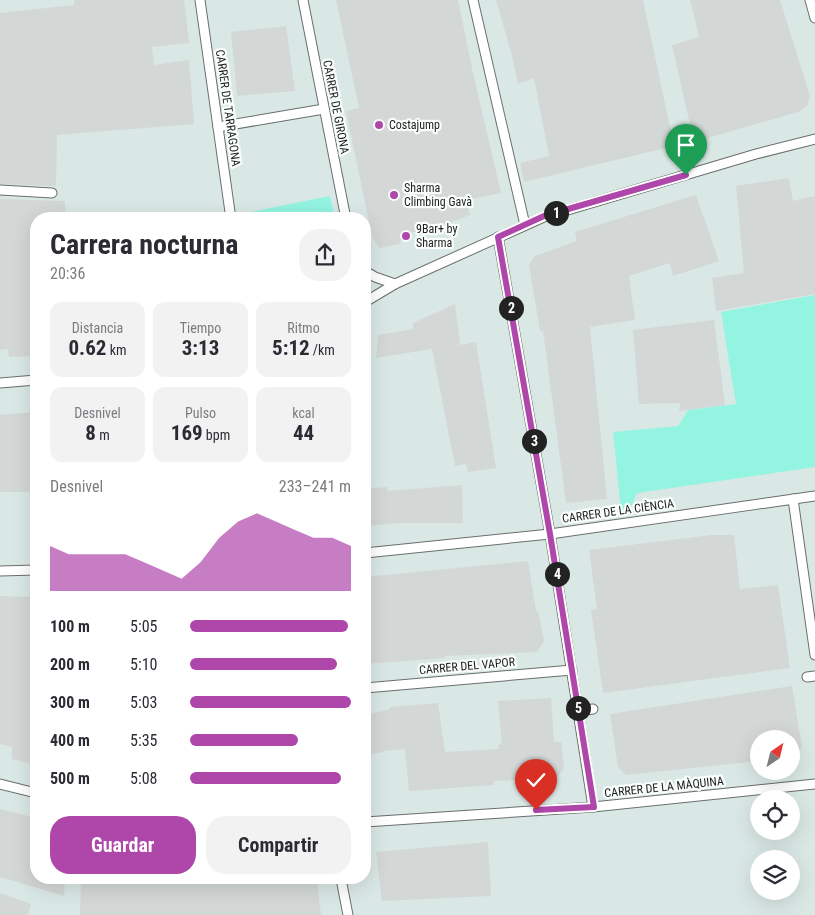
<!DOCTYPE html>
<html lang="es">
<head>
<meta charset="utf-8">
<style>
	:root { --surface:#fff; --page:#f2f2f3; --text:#2b2b33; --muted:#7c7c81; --accent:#af47aa }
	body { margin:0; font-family:"Roboto Condensed",sans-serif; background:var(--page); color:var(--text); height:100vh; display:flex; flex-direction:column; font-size:19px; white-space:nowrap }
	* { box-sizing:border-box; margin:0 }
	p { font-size:16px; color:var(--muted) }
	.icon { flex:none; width:28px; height:28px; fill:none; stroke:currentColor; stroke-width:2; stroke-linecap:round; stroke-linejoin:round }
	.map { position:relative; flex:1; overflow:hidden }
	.side { position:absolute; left:30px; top:212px; width:341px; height:672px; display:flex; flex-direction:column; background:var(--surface); border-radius:20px; box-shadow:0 5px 20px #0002 }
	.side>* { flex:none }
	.needle { width:32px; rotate:35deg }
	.buttons { position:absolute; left:750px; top:730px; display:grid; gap:10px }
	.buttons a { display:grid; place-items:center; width:50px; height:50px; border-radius:50%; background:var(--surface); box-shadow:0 5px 20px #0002; font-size:25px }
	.pin { position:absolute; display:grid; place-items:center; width:42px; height:42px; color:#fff; margin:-51px -21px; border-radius:50% 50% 50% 0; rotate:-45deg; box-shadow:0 0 5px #0007 }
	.pin .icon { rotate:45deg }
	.km { position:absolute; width:25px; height:25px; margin:-12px; border-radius:50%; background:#222; color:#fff; font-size:14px; line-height:25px; text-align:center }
	.round { display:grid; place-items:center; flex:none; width:52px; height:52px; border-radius:20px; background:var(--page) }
	.head { display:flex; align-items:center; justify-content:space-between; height:85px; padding:0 20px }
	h1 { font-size:28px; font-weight:700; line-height:38px }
	.stats { display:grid; grid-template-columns:repeat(3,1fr); gap:8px; height:85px; padding:5px 20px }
	.stats div { display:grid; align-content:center; border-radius:12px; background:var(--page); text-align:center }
	.stats b { font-size:21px; font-weight:700 }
	.stats small { font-size:14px; font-weight:400 }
	.stats p { font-size:14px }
	.chart { height:140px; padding:10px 20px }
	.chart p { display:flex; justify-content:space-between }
	.chart svg { width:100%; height:90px; margin-top:5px; fill:var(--accent); opacity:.7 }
	.button { display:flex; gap:10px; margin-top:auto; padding:10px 20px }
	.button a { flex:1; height:58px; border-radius:20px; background:var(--accent); color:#fff; font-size:20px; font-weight:700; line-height:58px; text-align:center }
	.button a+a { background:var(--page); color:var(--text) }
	ul { padding:0 20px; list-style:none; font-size:16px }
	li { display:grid; grid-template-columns:80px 60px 1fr; align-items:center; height:38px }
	li i { height:12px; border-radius:6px; background:var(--accent) }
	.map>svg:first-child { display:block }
</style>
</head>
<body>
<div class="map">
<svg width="815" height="915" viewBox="0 0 815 915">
	<rect width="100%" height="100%" fill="#ecf1f0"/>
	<path fill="#dae8e5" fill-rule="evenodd" d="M0 0H815V915H0ZM36 219H365V879H36ZM759 739H791V771H759ZM759 799H791V831H759ZM759 859H791V891H759Z"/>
	<g fill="#93f4e1">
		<polygon points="330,196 335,219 242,219 241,214"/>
		<polygon points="815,295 815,467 637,493 629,511 621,510 613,432 678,426 688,410 736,404 721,312"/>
	</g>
	<g fill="#d3d7d6">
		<polygon points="74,0 184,0 189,43 152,47 154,65 189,60 194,124 57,135 56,186 0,184 0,13 74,5"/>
		<polygon points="336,0 458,0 473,73 501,193 466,200 470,215 432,229 409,233 410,239 400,241 401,244 379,248 372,236 346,111 359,108"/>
		<polygon points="496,0 643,0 674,146 524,182 520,163 549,156 534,78 518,84 511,52"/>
		<polygon points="690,0 780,0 810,96 807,106 798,112 694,142 672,45 699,37"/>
		<polygon points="286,26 295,91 237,96 231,32"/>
		<polygon points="789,178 793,201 815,196 815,294 716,311 712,278 744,273 736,186"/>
		<polygon points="696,195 719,261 673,276 670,263 629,276 635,320 590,327 607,499 566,503 543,331 540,331 529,265 535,256 577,241 575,232"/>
		<polygon points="0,199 65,201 66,219 36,219 36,356 9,357 8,349 0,350"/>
		<polygon points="455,304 460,345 476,342 496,468 468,472 466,464 455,466 432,349 376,358 378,335 413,329 413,323"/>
		<polygon points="714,320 725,405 679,411 680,403 639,404 633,330"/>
		<polygon points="36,412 36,492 0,492 0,415"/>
		<polygon points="462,485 463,523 398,523 367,526 365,489 387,487 388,491"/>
		<polygon points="712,535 734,535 740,589 778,585 790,668 603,693 591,610 597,609 589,550"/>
		<polygon points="528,561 536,611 538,611 544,641 537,652 445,656 445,658 365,664 365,577"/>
		<polygon points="0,596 36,597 36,765 12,759 12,747 0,744"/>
		<polygon points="792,686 802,747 791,762 791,739 759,739 759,761 626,775 618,767 610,714"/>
		<polygon points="551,698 554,742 561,742 564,768 557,778 494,781 494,785 409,791 405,749 384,751 384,752 365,755 365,715 390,709 390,707 438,703 445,752 499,749 498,745 502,744 498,701"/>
		<polygon points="0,809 36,818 36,879 65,879 64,896 0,877"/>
		<polygon points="488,842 491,896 382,901 376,852"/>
		<polygon points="81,879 317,879 321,915 80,915"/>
		<polygon points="0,893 31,904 28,915 0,915"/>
	</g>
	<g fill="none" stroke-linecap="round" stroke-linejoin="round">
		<g stroke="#6a6e6d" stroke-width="11">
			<g id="minor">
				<polyline points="200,0 231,219"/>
				<polyline points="303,0 346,219"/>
				<polyline points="473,0 525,225"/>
				<polyline points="810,0 815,18"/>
				<polyline points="218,127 324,109"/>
				<polyline points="0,190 52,193"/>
				<polyline points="498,237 550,534 593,807"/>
				<polyline points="365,271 375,277 395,284"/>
				<polyline points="365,302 395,284 544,217 756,154 815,139"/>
				<polyline points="0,383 36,380"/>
				<polyline points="793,499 815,655"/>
				<polyline points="365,553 550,534 815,496"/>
				<polyline points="0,571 36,570"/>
				<polyline points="807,677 815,676"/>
				<polyline points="365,688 572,670"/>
				<polyline points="578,711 593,709"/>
				<polyline points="0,784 36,793"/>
				<polyline points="365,822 593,807 815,784"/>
				<polyline points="341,879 348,915"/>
			</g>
		</g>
		<use href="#minor" stroke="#fff" stroke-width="9"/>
	</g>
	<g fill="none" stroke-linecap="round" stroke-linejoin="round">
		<g stroke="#fff" stroke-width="10">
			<polyline id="route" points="536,810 594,807 550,534 498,237 544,216 686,175"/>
		</g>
		<use href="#route" stroke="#af47aa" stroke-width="6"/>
	</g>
	<g fill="#af47aa" stroke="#f9fefd" stroke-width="2">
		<circle cx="379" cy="125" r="5"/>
		<circle cx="394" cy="195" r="5"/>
		<circle cx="406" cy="236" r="5"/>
	</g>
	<g text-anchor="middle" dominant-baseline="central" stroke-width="4.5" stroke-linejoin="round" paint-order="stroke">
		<g font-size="12" fill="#1d1e1e" stroke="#f9fefd">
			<text transform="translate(336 107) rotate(79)">CARRER DE GIRONA</text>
			<text transform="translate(228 108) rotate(82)">CARRER DE TARRAGONA</text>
			<text transform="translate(618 511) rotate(-8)">CARRER DE LA CIÈNCIA</text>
			<text transform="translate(467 666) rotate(-5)">CARRER DEL VAPOR</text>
			<text transform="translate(664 787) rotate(-6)">CARRER DE LA MÀQUINA</text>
		</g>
		<g font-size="12" fill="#1d1e1e" stroke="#f9fefd" text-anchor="start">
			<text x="389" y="125">Costajump</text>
			<text x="404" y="188">Sharma<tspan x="404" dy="14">Climbing Gavà</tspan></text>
			<text x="416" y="229">9Bar+ by<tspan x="416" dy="14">Sharma</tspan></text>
		</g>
	</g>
</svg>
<div class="buttons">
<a><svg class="needle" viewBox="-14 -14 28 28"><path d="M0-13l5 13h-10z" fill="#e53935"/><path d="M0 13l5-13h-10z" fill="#7c7c81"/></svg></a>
<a><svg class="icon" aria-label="locate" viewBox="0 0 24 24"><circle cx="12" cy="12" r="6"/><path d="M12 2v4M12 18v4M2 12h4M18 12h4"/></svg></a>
<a><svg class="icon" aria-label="layers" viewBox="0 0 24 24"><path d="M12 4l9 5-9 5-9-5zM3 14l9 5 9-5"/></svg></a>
</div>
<div class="pin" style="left:686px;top:175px;background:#1e9e55"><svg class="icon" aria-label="arrive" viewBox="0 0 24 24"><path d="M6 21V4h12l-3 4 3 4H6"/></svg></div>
<div class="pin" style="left:536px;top:810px;background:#d93025"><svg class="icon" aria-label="check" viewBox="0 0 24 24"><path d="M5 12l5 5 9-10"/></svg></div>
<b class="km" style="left:556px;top:213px">1</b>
<b class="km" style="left:511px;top:308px">2</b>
<b class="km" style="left:534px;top:441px">3</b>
<b class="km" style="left:557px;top:574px">4</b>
<b class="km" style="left:578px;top:708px">5</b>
<section class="side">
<div class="head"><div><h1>Carrera nocturna</h1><p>20:36</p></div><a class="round"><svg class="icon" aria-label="share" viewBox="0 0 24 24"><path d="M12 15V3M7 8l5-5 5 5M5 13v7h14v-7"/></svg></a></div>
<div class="stats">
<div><p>Distancia</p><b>0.62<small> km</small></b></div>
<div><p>Tiempo</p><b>3:13</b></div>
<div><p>Ritmo</p><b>5:12<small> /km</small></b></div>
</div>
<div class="stats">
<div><p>Desnivel</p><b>8<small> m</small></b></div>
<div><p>Pulso</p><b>169<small> bpm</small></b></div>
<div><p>kcal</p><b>44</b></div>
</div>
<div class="chart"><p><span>Desnivel</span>233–241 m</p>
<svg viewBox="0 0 160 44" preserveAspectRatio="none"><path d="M0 44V22L10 26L20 26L30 26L40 26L50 30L60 34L70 38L80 30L90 18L100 10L110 6L120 10L130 14L140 18L150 18L160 22V44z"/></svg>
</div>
<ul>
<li><b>100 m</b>5:05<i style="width:98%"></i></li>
<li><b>200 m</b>5:10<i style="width:91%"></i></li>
<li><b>300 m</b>5:03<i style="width:100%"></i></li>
<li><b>400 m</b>5:35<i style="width:67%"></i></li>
<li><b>500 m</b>5:08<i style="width:94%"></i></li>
</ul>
<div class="button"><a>Guardar</a><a>Compartir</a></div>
</section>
</div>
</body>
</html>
